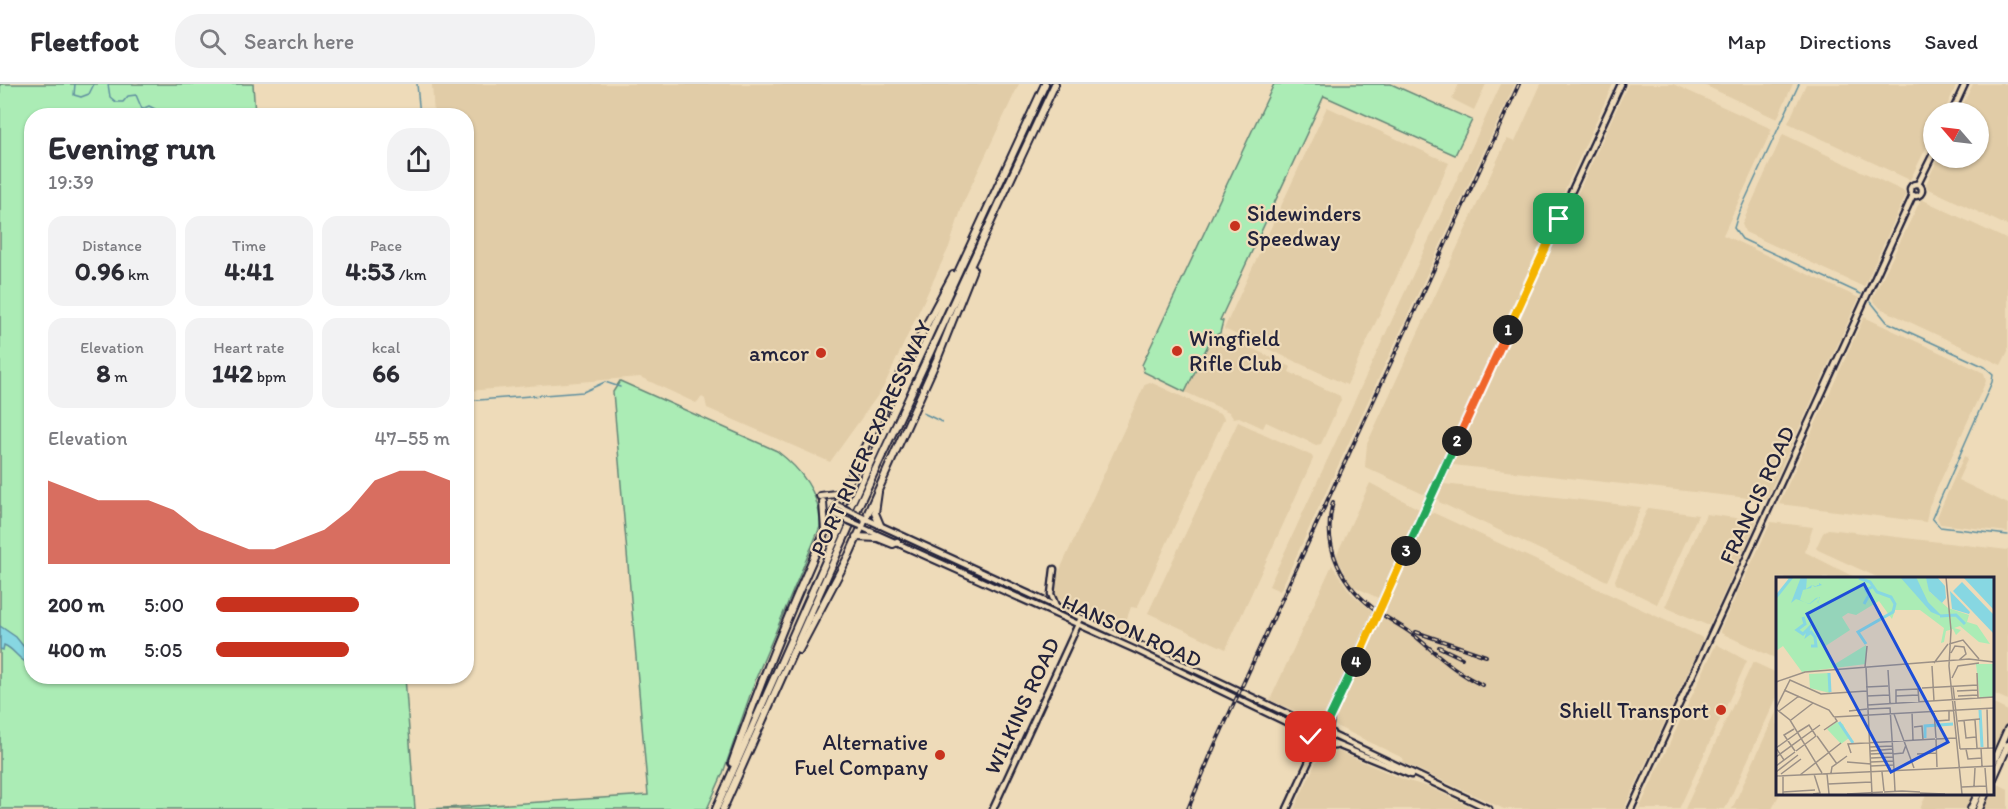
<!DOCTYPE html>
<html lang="en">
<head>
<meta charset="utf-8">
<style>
	:root { --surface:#fff; --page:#f2f2f3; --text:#2b2b33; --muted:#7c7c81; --line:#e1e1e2; --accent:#c8321e }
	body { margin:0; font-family:Itim,sans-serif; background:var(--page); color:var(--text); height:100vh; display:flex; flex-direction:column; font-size:22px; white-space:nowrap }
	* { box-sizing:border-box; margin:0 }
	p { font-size:20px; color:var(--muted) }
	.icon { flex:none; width:33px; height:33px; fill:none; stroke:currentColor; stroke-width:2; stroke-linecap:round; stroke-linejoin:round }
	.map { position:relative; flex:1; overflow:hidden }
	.panel { position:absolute; left:24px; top:24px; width:450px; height:576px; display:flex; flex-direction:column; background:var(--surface); border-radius:24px; box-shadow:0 2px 4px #0004 }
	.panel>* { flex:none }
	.needle { width:39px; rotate:298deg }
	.buttons { position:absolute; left:1923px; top:18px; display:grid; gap:12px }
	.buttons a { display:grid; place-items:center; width:66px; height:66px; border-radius:50%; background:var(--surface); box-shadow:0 2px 4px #0004; font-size:30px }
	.pin { position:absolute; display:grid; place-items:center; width:51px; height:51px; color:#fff; margin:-26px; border-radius:12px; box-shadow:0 3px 9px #0006 }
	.km { position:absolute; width:30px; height:30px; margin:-15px; border-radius:50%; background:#222; color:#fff; font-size:16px; line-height:30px; text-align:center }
	.round { display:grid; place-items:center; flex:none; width:63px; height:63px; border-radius:24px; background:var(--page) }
	.summary { display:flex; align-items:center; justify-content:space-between; height:102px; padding:0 24px }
	h1 { font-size:33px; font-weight:700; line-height:45px }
	.metrics { display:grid; grid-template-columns:repeat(3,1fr); gap:9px; height:102px; padding:6px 24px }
	.metrics div { display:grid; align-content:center; border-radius:15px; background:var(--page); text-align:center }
	.metrics b { font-size:26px; font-weight:700 }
	.metrics small { font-size:16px; font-weight:400 }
	.metrics p { font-size:16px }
	.chart { height:168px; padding:12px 24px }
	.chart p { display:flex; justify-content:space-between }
	.chart svg { width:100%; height:108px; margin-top:6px; fill:var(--accent); opacity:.7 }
	ul { padding:0 24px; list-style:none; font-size:20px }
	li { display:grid; grid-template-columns:96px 72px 1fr; align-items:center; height:45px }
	li i { height:15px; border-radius:8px; background:var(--accent) }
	header { display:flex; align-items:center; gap:36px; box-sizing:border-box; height:84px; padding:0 30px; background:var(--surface); border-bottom:2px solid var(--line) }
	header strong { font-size:28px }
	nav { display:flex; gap:33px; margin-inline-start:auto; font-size:21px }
	.search { width:420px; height:54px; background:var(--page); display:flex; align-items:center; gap:15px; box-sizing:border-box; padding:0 21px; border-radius:24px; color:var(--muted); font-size:22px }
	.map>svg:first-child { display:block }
</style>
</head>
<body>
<header>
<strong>Fleetfoot</strong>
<div class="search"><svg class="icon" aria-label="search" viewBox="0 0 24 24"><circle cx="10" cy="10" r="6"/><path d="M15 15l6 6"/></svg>Search here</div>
<nav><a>Map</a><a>Directions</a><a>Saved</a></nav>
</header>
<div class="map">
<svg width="2008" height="725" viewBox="0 0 2008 725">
	<rect width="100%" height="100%" fill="#eedbb9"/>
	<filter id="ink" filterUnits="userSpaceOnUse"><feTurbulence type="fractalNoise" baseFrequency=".0167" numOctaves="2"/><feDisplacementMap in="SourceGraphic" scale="12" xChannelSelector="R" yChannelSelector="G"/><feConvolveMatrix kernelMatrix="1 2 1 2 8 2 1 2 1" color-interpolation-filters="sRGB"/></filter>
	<g filter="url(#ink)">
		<g fill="#e1cca7">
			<polygon points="432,0 1019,0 964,117 949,163 883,304 830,378 707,324 705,315 702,313 696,319 640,293 467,307 466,32 434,31"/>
			<polygon points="1459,0 1486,0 1474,26 1452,15"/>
			<polygon points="1501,0 1515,0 1280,507 1269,502"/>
			<polygon points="1541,0 1613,0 1427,408 1423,410 1365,383 1367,360 1507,55 1515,58"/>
			<polygon points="1628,0 1673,0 1772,45 1723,151 1859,214 1766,416 1453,381"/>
			<polygon points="1702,0 1793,0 1777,35"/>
			<polygon points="1806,0 1957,0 1944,28 1934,28 1933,50 1910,96 1788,39"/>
			<polygon points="1973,0 2008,0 2008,142 1927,104 1926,100 1938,74 1978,74 1978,28 1959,28"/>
			<polygon points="1327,23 1449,79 1347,301 1224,245"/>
			<polygon points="1783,50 1905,108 1906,111 1864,203 1745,148 1742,140"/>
			<polygon points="1921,115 2008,156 2008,267 2001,281 1880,224 1872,215"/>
			<polygon points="1864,233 1984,289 1986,297 1929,422 1926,438 1779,420"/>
			<polygon points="1220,249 1291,283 1289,288 1340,312 1341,316 1321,360 1316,361 1266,338 1263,344 1239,333 1233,334 1229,328 1185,308 1212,253"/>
			<polygon points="1150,298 1222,331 1224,335 1137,524 1131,523 1123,545 1057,514 1056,510 1058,490 1145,300"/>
			<polygon points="1238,338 1312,372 1313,375 1226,565 1148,529"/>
			<polygon points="1964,372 1968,374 1958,396 2008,420 2008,448 1940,440 1937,433"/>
			<polygon points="1370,399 1419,425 1378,514 1351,501 1336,472"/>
			<polygon points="1444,400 1641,423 1607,497 1439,418 1438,414"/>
			<polygon points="1648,424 1698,431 1657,520 1616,500 1615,496"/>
			<polygon points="1434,429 1701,553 1703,556 1624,725 1504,725 1402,678 1403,674 1336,642 1334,639 1430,430"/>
			<polygon points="1706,430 1757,437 1709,541 1707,541 1665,523"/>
			<polygon points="1771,438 1813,443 1805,468 1856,494 1777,494 1777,575 1721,549 1720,546"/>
			<polygon points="1828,445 2008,466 2008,616 1992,609 1992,494 1879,494 1818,466 1816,464 1823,449"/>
			<polygon points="1332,481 1350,508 1372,527 1326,628 1319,633 1311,634 1270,616"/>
			<polygon points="1716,560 1747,577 1679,725 1639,725"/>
			<polygon points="1753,578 1777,589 1777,613 1725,725 1685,725"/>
			<polygon points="1992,619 2008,627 2008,636 1992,672"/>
			<polygon points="1777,626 1777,708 1780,709 1772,725 1732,725"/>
			<polygon points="1330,666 1340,668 1405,696 1429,703 1475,725 1294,725 1320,670"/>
			<polygon points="1996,699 2008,705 2008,725 1984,725"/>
			<polygon points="1927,709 1927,708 1974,709 1967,725 1920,725"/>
		</g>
		<g fill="#abecb5" stroke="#668778" stroke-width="1.5">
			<polygon points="0,0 253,0 255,31 32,32 32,592 405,593 415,725 0,725"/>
			<polygon points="1274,0 1391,0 1472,36 1455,71 1324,12 1220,236 1223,237 1220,249 1212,253 1185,308 1144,288 1142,281"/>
			<path d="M620 297 777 367C802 386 821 410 820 443L756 594 723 689 707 725H429L648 711 613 308Z"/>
		</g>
		<path fill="#87d7e2" stroke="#5f8f9f" stroke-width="1.5" d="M0 542 16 553 28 568 26 571 31 574V580C19 578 15 565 4 561L3 566 0 565Z"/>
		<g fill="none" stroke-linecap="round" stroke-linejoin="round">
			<g stroke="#5f8f9f" stroke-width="1.5">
				<polyline points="75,0 74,11 81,13 89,10 94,0"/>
				<polyline points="108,0 110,13 116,18 123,18 128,12 136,11 142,25 149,22 155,25 154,32"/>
				<polyline points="417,0 420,32"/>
				<polyline points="1799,0 1738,131 1734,144 1742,155 1861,210"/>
				<polyline points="1871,218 1887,238 1985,283 1993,290 1992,298 1932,434 1940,443 2008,451"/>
				<polyline points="466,317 583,308 605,298 620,303"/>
				<polyline points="923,329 942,338"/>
			</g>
			<g stroke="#22223b" stroke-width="9">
				<g id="tertiary">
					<polyline points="1952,28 1965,0"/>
					<polyline points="1918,100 1934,68"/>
					<circle cx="1916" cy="106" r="6"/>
					<polyline points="993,725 1081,534"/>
					<polyline points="1287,725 1621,0"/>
					<polyline points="1631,725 1913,111"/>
				</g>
			</g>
			<g stroke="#22223b" stroke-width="9">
				<g id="secondary">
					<polyline points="864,434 1197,587 1489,725"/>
					<polyline points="861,443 1138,567 1315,652 1411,691"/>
					<polyline points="1054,485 1051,510 1056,522"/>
					<polyline points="1331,632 1329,646 1332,649"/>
					<polyline points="1309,640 1324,638 1331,631"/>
					<polyline points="1310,673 1322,663 1336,662"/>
					<polyline points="1309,677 1310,650"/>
				</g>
			</g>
			<g stroke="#22223b" stroke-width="10">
				<g id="trunk">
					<polyline points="1992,681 2008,645"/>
					<polyline points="1992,697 2008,661"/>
					<polyline points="1971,725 1979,708"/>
					<polyline points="1979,725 1986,708"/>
				</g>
			</g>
			<g stroke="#22223b" stroke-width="10">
				<g id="motorway">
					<polyline points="878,408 875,429 880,441"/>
					<polyline points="820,412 843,409"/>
					<polyline points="823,418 825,446"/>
					<polyline points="856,453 878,454 893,460 897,458"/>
					<polyline points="799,566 849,471 938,273 973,185"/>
					<path d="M732 679C791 510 868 348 953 191"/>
					<polyline points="716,725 852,418 1045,0"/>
					<polyline points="723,725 858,423 1055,0"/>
				</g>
			</g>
			<use href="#tertiary" stroke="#eedbb9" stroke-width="4.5"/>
			<use href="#secondary" stroke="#eedbb9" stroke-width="4.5"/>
			<use href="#trunk" stroke="#eedbb9" stroke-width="6"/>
			<use href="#motorway" stroke="#eedbb9" stroke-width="6"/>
			<g stroke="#22223b" stroke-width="4">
				<g id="rail">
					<path d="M1333 418C1321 464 1342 503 1380 529 1391 537 1404 543 1415 552 1437 570 1455 588 1482 601"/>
					<polyline points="1416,548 1486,572"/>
					<polyline points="1439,563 1462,574"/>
					<polyline points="1188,725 1214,663 1519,0"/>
				</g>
			</g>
			<use href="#rail" stroke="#eedbb9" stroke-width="1.5" stroke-dasharray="4.5" stroke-linecap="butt"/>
			<g stroke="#22223b" stroke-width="9" stroke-linecap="butt">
				<g id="secondary-bridge">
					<polyline points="837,421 864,434"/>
					<polyline points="833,430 861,442"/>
				</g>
			</g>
			<use href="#secondary-bridge" stroke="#eedbb9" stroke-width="4.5"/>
		</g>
	</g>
	<g fill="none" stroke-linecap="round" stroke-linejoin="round" filter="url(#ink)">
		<g stroke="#fff" stroke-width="12">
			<polyline id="split-1" points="1508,246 1559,135"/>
		</g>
		<g stroke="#fff" stroke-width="12">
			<polyline id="split-2" points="1457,357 1508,246"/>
		</g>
		<g stroke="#fff" stroke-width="12">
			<polyline id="split-3" points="1406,467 1457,357"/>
		</g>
		<g stroke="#fff" stroke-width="12">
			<polyline id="split-4" points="1356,578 1406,467"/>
		</g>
		<g stroke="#fff" stroke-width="12">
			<polyline id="split-5" points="1311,653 1310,650 1320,654 1356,578"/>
		</g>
		<use href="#split-1" stroke="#f5b400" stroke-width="8"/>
		<use href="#split-2" stroke="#f0652b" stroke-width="8"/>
		<use href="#split-3" stroke="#22a559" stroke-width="8"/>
		<use href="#split-4" stroke="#f5b400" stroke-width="8"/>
		<use href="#split-5" stroke="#22a559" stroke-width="8"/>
	</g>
	<g fill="#c8321e" stroke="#eedbb9" stroke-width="2">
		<circle cx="1235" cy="142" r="6"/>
		<circle cx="1177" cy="267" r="6"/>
		<circle cx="821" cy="269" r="6"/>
		<circle cx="1721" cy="626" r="6"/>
		<circle cx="940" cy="671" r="6"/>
	</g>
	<g text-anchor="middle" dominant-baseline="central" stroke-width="4.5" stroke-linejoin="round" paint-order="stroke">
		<g font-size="22" fill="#22223b" stroke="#eedbb9" text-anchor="end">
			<text x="1247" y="129" text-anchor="start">Sidewinders<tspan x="1247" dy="25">Speedway</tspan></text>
			<text x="1189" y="254" text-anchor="start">Wingfield<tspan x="1189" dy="25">Rifle Club</tspan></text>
			<text x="809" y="269">amcor</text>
			<text x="1709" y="626">Shiell Transport</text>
			<text x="928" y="658">Alternative<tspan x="928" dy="25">Fuel Company</tspan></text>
		</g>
		<g font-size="22" fill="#22223b" stroke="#eedbb9">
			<text transform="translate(871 354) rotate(-65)">PORT RIVER EXPRESSWAY</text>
			<text transform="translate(1757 411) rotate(-65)">FRANCIS ROAD</text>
			<text transform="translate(1132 547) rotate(24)">HANSON ROAD</text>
			<text transform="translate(1022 622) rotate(-65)">WILKINS ROAD</text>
		</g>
	</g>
	<g transform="translate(1776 493)">
		<rect width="218" height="218" fill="#eedbb9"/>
		<path d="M10 0H150L154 15 172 31 193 38 191 45 201 48 214 67 203 65 184 49 178 51 185 53 180 58 177 52 170 54 168 65 165 66 168 51 144 33H119L116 42 103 24 80 38 72 36 66 40 74 53 48 70 59 87 90 68V87L26 95 7 69 0 74V19L14 4ZM200 87H217V120L204 121 205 131ZM53 96 54 116 34 111 33 97ZM61 145 67 147 73 161 65 167 51 152Z" fill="#abecb5"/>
		<path d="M25 0H31L30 12 36 8 39 9 40 10 41 8H43V6L46 8 39 10 36 8 35 11 27 13 24 23 33 27 40 21 44 20V22L42 25 44 27 41 25 44 22 43 20 34 27 20 22 15 26ZM124 0H140L152 25 167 40 155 35ZM161 0 169 9 170 21 166 26 153 14 150 1ZM187 0H217V32ZM186 5 213 33 209 37 213 33 217 37V56L177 14ZM174 14 194 35 193 37 176 32Z" fill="#87d7e2"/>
		<path fill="none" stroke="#87d7e2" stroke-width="3" d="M83 1 94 5 101 15 115 20 119 27 117 35 82 55 90 67M0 20 16 0M88 27 93 18 90 13 96 10M164 39 180 38 189 47M27 40 29 47 21 53 27 57 33 51 31 58 35 55 39 60 40 69H35M53 96 54 115M204 133 206 170M63 145 77 166M149 161V149L177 147"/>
		<path fill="none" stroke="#9c9187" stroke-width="1.5" d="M170 0 175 53 173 89 186 217M173 67 187 63 203 82M175 76 179 69 188 70 190 77 183 83M158 86 172 67M156 89 158 124M89 90 91 69M90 90 96 217M112 93 114 126M201 96 202 121M176 101 182 89 203 86M0 105 29 95 193 82 218 85M177 109 184 172M90 110 112 109M146 111 202 108M8 113 53 133 58 140M181 114 202 113M91 119 113 118M120 119 142 118M182 119 202 118M120 126V113L142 112 143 125M92 128 218 120M0 131 14 103 45 117 91 114M211 131 212 171M0 132 14 143 46 196M92 132 114 131 118 192M3 134 23 119M73 134 91 132M158 134 160 161M136 135 137 163M118 137 138 191M58 140 218 131M15 143 37 126M188 143 190 161 200 160M199 143 201 171M160 144 173 143V134M182 144 204 142M138 150 146 149 147 163M18 152 8 158 19 174M48 153 61 144 59 141M22 155 33 148 40 159M41 159 61 187M160 162 161 190M160 162 180 161M94 170 116 169M205 171 206 189M184 172 218 171M190 172 192 182 206 181M20 174 40 159M94 174 117 172M75 176 72 167 159 162M94 177 117 176M117 177 127 176 130 168M141 177 160 176M0 180 44 148M95 181 117 180M8 183 0 171 21 156M71 185 95 187M95 185 117 184M0 189 19 175M95 189 117 188M209 191 211 217M118 194 119 214M0 195 22 178M106 195 108 214M55 196 56 190 71 179M5 197 25 182M51 197 53 217M7 198V217M24 198 65 166M0 199 218 189M52 207 95 205M198 209 199 191M186 210 210 209M126 214 144 215M7 215 39 213M108 215 126 214M144 216 169 217M37 217 44 216 38 197M71 217 107 215"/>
		<path fill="#1d4ed8" fill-opacity="0.15" stroke="#1d4ed8" stroke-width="3" d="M88 7 172 165 115 195 31 37Z"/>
		<rect width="218" height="218" fill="none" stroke="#22223b" stroke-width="3"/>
	</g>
</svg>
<div class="buttons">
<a><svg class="needle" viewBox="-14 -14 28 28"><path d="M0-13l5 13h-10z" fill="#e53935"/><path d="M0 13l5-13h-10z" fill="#7c7c81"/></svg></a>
</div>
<div class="pin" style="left:1559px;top:135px;background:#1e9e55"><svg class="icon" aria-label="arrive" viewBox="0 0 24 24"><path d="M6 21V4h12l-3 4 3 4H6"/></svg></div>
<div class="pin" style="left:1311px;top:653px;background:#d93025"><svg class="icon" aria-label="check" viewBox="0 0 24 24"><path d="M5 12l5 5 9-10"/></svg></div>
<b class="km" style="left:1508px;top:246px">1</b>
<b class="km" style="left:1457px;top:357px">2</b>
<b class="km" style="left:1406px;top:467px">3</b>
<b class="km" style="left:1356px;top:578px">4</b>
<section class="panel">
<div class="summary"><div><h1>Evening run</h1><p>19:39</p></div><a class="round"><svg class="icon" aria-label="share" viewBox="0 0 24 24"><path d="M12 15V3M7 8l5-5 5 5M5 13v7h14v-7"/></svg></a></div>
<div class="metrics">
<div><p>Distance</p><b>0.96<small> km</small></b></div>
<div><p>Time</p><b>4:41</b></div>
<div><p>Pace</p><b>4:53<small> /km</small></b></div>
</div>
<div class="metrics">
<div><p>Elevation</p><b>8<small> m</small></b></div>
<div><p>Heart rate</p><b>142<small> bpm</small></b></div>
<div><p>kcal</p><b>66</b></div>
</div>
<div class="chart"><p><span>Elevation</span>47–55 m</p>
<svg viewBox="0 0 160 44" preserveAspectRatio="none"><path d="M0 44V10L10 14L20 18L30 18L40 18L50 22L60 30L70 34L80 38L90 38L100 34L110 30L120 22L130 10L140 6L150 6L160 10V44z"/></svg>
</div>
<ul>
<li><b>200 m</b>5:00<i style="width:61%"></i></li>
<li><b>400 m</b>5:05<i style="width:57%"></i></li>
</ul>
</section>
</div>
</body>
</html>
